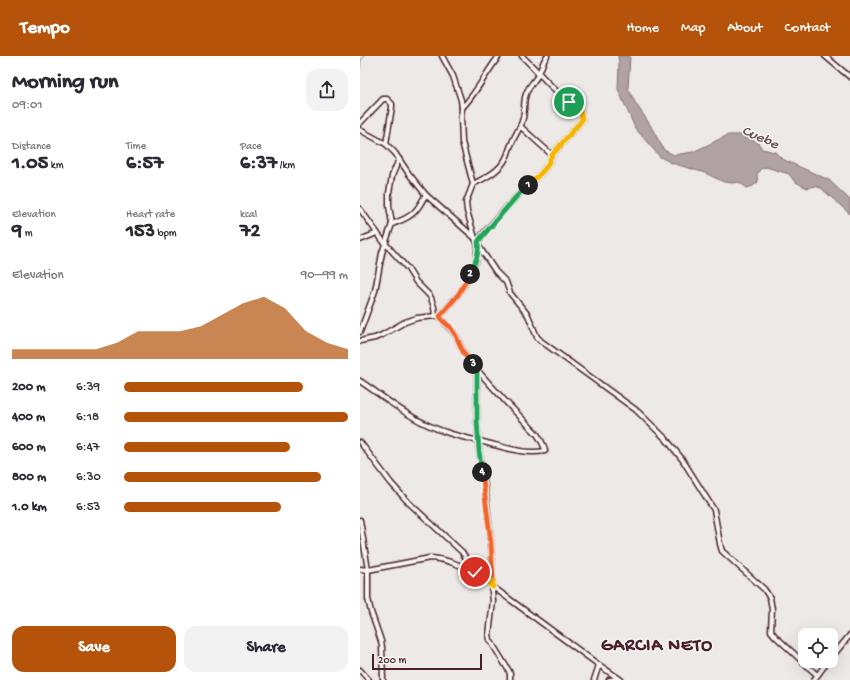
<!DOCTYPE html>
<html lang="en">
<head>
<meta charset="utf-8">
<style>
	:root { --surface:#fff; --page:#f2f2f3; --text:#2b2b33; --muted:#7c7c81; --accent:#b45309 }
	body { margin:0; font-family:"Gochi Hand",sans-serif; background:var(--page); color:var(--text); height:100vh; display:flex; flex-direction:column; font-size:15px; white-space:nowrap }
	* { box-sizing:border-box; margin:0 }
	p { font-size:13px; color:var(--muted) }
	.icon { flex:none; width:22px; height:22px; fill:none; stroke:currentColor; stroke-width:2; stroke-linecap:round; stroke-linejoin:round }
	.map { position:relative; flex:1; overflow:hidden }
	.panel { display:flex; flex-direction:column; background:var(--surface); width:360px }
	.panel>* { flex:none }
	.controls { position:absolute; left:438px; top:572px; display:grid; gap:8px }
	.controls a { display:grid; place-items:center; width:40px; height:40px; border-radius:8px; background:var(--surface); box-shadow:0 4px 16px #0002; font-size:20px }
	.scale { position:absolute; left:12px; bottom:10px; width:110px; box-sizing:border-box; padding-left:4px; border:2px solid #4a1f2b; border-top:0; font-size:11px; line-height:14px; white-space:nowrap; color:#4a1f2b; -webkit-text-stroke:3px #f6f6f2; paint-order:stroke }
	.pin { position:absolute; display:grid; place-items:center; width:34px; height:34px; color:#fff; margin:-17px; border:2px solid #fff; border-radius:50%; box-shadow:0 1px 4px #0007 }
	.km { position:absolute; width:20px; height:20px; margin:-10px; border-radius:50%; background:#222; color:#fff; font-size:11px; line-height:20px; text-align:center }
	.round { display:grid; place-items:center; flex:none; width:42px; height:42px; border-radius:12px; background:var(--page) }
	.summary { display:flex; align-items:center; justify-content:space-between; height:68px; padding:0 12px }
	h1 { font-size:22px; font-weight:800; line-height:30px }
	.figures { display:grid; grid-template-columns:repeat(3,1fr); gap:6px; height:68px; padding:4px 12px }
	.figures div { display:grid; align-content:center }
	.figures b { font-size:20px; font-weight:800 }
	.figures small { font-size:11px; font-weight:400 }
	.figures p { font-size:11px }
	.chart { height:112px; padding:8px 12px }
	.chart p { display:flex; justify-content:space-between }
	.chart svg { width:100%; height:72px; margin-top:4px; fill:var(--accent); opacity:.7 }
	.primary-button { display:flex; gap:8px; margin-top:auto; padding:8px 12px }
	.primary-button a { flex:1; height:46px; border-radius:12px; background:var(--accent); color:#fff; font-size:16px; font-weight:800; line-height:46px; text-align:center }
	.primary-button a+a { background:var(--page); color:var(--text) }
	ul { padding:0 12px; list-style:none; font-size:13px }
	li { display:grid; grid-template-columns:64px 48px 1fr; align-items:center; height:30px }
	li i { height:10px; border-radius:5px; background:var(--accent) }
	header { display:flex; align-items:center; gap:24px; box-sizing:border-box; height:56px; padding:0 20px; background:var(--accent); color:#fff }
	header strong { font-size:19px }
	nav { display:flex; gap:22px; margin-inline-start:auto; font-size:14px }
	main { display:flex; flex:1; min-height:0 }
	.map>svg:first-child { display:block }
</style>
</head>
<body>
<header>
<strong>Tempo</strong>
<nav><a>Home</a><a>Map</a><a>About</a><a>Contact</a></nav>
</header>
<main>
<section class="panel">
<div class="summary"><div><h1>Morning run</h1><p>09:01</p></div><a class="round"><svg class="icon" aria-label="share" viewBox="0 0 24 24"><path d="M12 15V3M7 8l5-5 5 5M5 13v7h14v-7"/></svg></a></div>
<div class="figures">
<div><p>Distance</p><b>1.05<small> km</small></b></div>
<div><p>Time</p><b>6:57</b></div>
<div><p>Pace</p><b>6:37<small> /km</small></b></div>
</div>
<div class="figures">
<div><p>Elevation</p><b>9<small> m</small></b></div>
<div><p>Heart rate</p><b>153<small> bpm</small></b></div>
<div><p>kcal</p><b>72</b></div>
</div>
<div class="chart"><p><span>Elevation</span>90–99 m</p>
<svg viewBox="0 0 160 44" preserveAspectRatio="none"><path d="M0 44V38L10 38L20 38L30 38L40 38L50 34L60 27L70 27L80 27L90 24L100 17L110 10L120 6L130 13L140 27L150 34L160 38V44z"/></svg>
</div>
<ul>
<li><b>200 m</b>6:39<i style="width:80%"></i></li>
<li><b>400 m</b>6:18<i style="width:100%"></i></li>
<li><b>600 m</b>6:47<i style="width:74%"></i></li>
<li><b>800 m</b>6:30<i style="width:88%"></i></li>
<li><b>1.0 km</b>6:53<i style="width:70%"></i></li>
</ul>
<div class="primary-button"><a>Save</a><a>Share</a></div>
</section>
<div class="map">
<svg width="490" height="624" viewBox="0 0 490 624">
	<rect width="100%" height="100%" fill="#ece9e6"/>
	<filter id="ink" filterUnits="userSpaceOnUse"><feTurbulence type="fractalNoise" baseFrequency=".025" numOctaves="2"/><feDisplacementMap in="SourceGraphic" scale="8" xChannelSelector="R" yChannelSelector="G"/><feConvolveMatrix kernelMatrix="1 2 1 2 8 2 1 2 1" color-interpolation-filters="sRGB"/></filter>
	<g filter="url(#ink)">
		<polygon fill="#b1a2a3" stroke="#886e73" points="258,0 270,0 268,32 276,48 289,67 304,94 314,99 333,96 368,79 387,79 399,88 402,93 415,96 422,103 469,124 490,144 490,158 461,132 455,130 447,132 434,125 429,118 406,111 400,113 397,119 398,126 393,130 387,132 379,126 373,127 364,126 345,117 312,107 300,101 275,72 258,33 259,7"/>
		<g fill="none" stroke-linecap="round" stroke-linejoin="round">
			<polyline stroke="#886e73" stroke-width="1" points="0,13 1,4 4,0"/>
			<g stroke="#4a1f2b" stroke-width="7">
				<g id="minor">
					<polyline points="465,0 490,21"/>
					<path d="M102 52C117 36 126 17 139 0"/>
					<polyline points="0,67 23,43 27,43 32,48 32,51 26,88"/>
					<polyline points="161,71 192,99"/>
					<polyline points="0,74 26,88 35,97 49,118 66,139 115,182"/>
					<path d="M113 128C125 122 140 115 146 102 149 97 149 92 152 87 155 78 161 72 163 62 165 54 163 46 166 38 169 29 176 24 179 17 182 11 183 5 187 0"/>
					<polyline points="0,153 23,185 48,213 56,226 69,239 71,242 74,251 75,260"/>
					<path d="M32 168C43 164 53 160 59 150 62 146 63 142 66 139"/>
					<polyline points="0,184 17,177"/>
					<polyline points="118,186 122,179 156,141 181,117 187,110 192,99 222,64 221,57 217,51 204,42 191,30 172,10 162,0"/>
					<polyline points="118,189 136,216 146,226 150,237 168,259 177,281 181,285 276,354 306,383 322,403 354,454 360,488 362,495 404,533 410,542 412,553 411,575 415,580 457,619"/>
					<path d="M80 260C84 268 92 273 96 280 99 285 101 292 104 297 108 304 114 308 117 315V364L119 395 125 431 131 487 133 531 132 536 133 545 129 579 130 584 149 615 150 618V624"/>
					<polyline points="80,260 98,239 106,226 116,205 118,189 115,182 107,155 106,146 113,128 102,86 101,61 102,52 101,44 93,20 82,0"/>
					<polyline points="0,276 15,235 22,197 32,168 29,150 29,137 32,120 39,103"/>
					<polyline points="0,285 15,282 22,279 45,266 57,262 76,260"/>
					<path d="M0 325C21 339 41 356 64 367 85 378 108 382 131 388 150 393 165 398 185 395 185 390 180 383 177 378L146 346 118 315"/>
					<polyline points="0,386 31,427 48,446 102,496 115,516 133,531 239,609 261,624"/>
					<polyline points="0,464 8,514 8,543 11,556 21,585 22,591 23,624"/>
					<path d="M0 513 8 514 70 502C86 503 100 509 115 516"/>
					<polyline points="471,602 490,579"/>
					<polyline points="0,614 9,624"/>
					<polyline points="234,624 239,609"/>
					<polyline points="249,624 259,623"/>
					<polyline points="454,624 468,605"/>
				</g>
			</g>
			<use href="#minor" stroke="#f6f6f2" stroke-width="4"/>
		</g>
	</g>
	<g fill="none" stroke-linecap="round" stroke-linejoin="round" filter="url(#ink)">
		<g stroke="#fff" stroke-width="8">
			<path id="split-1" d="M168 129 181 117 187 110 192 99 222 64C222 54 217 51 209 46"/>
		</g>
		<g stroke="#fff" stroke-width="8">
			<path id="split-2" d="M110 218C114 208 120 198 118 186L120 183 156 141 168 129"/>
		</g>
		<g stroke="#fff" stroke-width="8">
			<polyline id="split-3" points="110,218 98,239 80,260 82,264 90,271 96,280 104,298 113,308"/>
		</g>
		<g stroke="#fff" stroke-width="8">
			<polyline id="split-4" points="113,308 117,315 117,364 119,395 122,416"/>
		</g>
		<g stroke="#fff" stroke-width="8">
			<polyline id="split-5" points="122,416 131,487 133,525"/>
		</g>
		<g stroke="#fff" stroke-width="8">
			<polyline id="split-6" points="115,516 133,531 133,525"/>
		</g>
		<use href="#split-1" stroke="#f5b400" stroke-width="5"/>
		<use href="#split-2" stroke="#22a559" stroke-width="5"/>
		<use href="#split-3" stroke="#f0652b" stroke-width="5"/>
		<use href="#split-4" stroke="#22a559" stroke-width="5"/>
		<use href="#split-5" stroke="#f0652b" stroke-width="5"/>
		<use href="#split-6" stroke="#f5b400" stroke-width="5"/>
	</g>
	<g text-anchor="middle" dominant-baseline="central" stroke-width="3" stroke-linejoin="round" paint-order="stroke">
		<g font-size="15" font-style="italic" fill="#6e4d55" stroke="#f6f6f2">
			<text transform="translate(400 82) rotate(24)">Cuebe</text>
		</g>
		<g font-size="18" font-weight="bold" letter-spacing="1" fill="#4a1f2b" stroke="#f6f6f2">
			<text x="297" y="590">GARCIA NETO</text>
		</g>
	</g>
</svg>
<div class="controls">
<a><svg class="icon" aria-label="locate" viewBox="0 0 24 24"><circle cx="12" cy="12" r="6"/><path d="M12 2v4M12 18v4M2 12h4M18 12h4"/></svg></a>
</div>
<div class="scale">200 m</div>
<div class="pin" style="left:209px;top:46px;background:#1e9e55"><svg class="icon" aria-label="arrive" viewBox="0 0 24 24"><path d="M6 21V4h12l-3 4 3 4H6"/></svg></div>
<div class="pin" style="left:115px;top:516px;background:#d93025"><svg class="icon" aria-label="check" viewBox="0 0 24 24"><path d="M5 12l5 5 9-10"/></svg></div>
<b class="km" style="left:168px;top:129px">1</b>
<b class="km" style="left:110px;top:218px">2</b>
<b class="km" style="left:113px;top:308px">3</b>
<b class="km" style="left:122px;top:416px">4</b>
</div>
</main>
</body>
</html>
